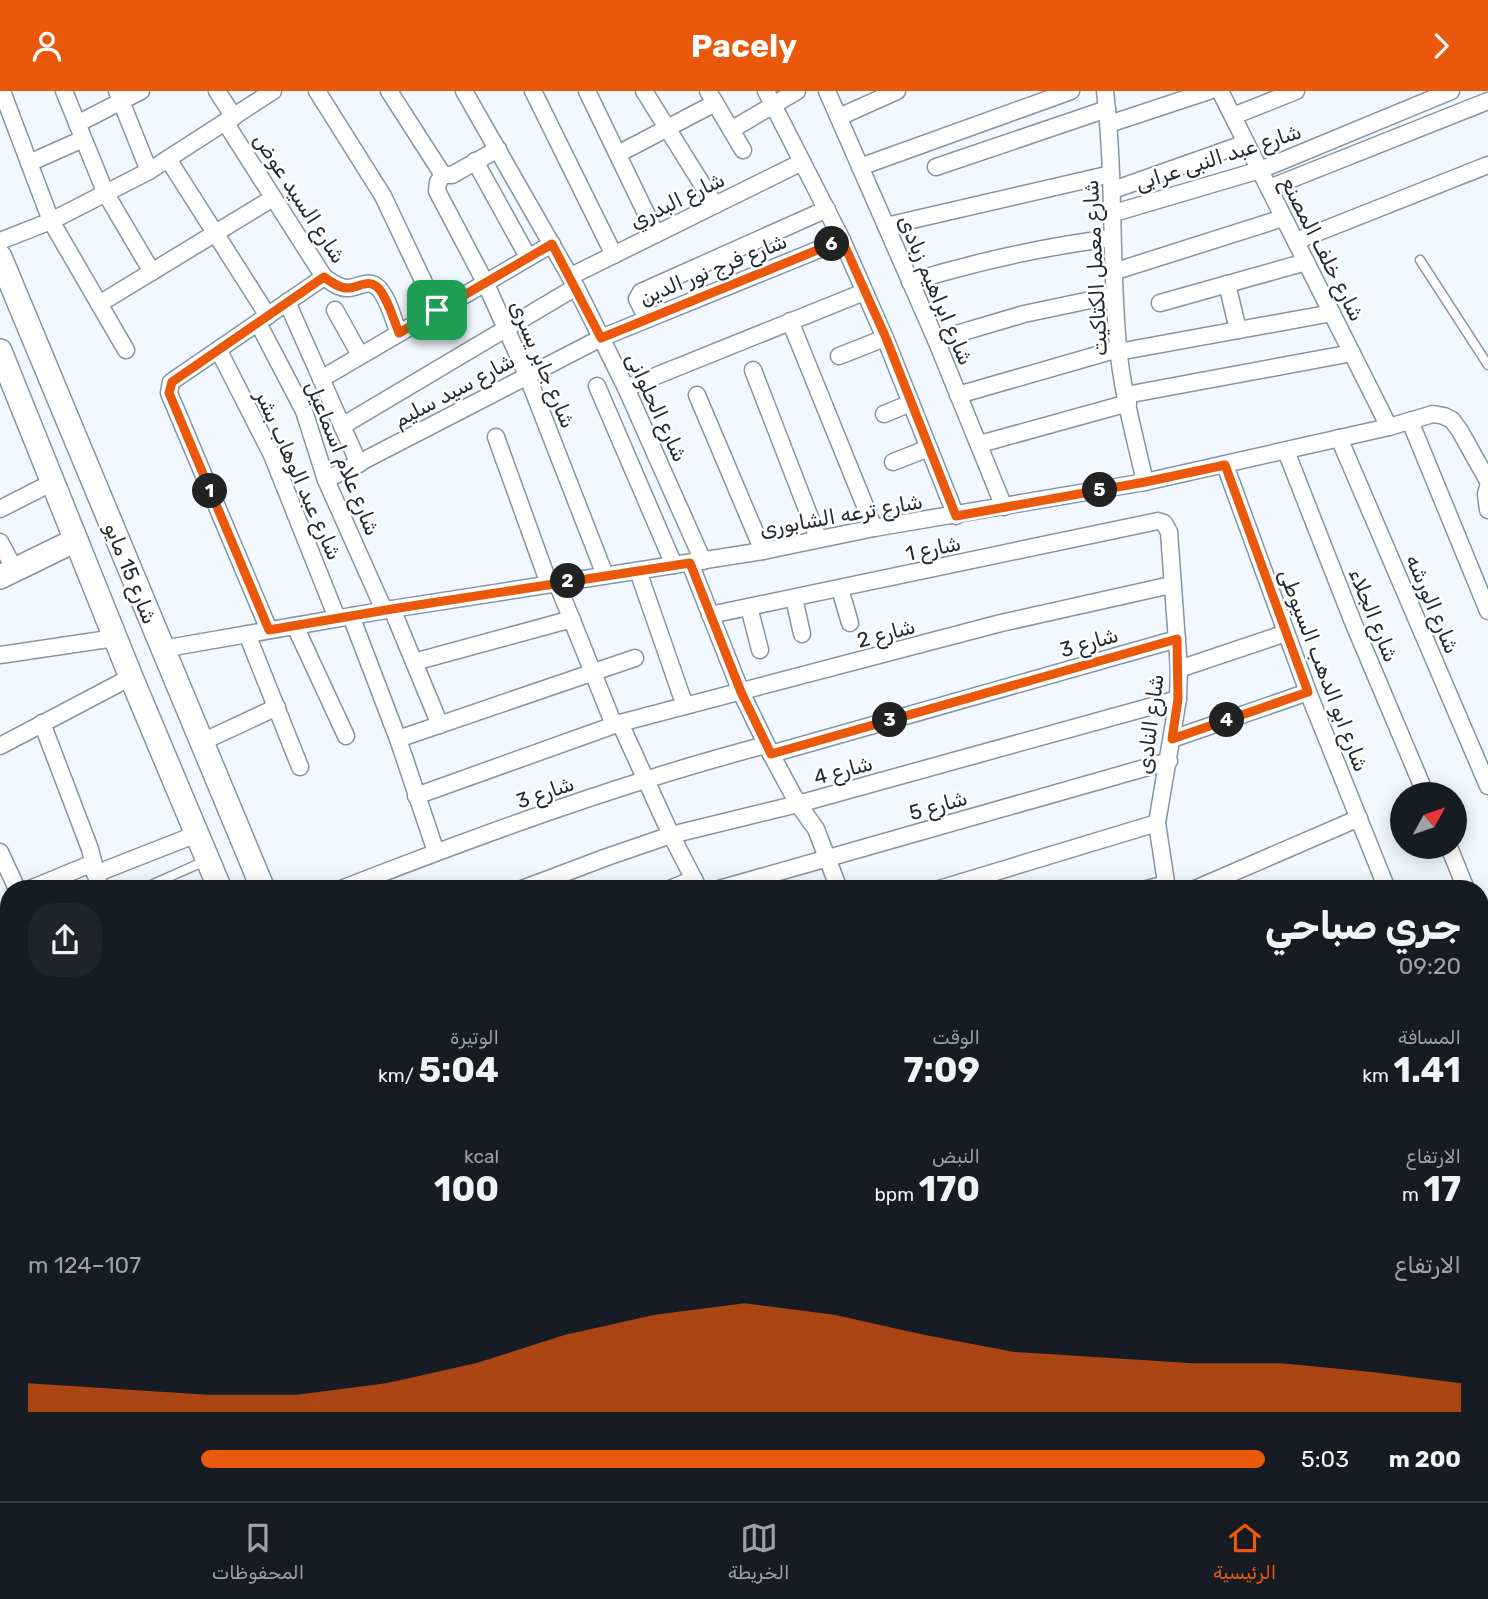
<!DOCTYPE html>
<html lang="ar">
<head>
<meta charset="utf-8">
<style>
	:root { --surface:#171b24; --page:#20242c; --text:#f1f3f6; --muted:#9ea1a6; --line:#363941; --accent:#ea580c }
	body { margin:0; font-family:Rubik,Vazirmatn,sans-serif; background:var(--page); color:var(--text); direction:rtl; height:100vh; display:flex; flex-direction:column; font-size:26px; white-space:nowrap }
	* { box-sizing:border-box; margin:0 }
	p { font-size:23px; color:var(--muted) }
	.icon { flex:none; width:38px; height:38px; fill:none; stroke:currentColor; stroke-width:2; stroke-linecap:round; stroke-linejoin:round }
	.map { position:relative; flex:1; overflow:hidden; direction:ltr }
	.sheet { position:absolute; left:0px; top:789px; width:1489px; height:621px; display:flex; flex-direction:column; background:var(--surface); border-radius:28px 28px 0 0; box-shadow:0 4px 18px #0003; direction:rtl }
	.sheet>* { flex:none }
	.needle { width:46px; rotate:50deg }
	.controls { position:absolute; left:1390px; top:691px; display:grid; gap:14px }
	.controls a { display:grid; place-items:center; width:77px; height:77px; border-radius:50%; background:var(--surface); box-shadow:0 4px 18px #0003; font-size:35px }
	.pin { position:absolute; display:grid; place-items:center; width:60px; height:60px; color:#fff; margin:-30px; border-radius:14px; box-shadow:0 4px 10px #0006 }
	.km { position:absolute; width:35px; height:35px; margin:-18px; border-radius:50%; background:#222; color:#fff; font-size:19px; line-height:35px; text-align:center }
	.round { display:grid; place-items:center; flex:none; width:74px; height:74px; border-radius:28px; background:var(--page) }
	.headline { display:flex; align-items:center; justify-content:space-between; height:119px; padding:0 28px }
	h1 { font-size:38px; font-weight:700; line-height:52px }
	.figures { display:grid; grid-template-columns:repeat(3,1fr); gap:10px; height:119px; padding:7px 28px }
	.figures div { display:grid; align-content:center }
	.figures b { font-size:35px; font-weight:700 }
	.figures small { font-size:19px; font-weight:400 }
	.figures p { font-size:19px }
	.chart { height:196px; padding:14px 28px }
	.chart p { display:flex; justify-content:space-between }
	.chart svg { width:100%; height:126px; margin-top:7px; fill:var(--accent); opacity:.7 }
	ul { padding:0 28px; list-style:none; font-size:23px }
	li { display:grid; grid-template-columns:112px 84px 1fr; align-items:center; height:52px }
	li i { height:18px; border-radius:9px; background:var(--accent) }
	header { display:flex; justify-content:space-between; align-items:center; height:91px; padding:0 28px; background:var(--accent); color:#fff; font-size:32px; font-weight:700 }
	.tabs { display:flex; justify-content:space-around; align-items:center; height:98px; border-top:2px solid var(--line); background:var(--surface); font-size:19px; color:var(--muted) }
	.tabs a { display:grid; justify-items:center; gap:4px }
	.tabs .on { color:var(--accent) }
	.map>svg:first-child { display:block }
</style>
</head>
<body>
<header><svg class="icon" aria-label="forward" viewBox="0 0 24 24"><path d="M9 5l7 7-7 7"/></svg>Pacely<svg class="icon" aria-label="person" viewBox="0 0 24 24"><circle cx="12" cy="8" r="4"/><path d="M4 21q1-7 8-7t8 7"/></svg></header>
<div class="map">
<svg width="1488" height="1410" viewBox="0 0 1488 1410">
	<rect width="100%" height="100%" fill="#f1f8ff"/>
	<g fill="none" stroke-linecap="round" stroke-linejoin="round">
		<g stroke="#8595a4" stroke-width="11">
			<g id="lane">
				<polyline points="1420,169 1488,274"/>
				<polyline points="142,798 205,770"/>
				<polyline points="1480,1115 1488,1109"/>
				<polyline points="1480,1375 1488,1390"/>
				<polyline points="1358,1402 1361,1410"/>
			</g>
		</g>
		<g stroke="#8595a4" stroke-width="19">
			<g id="street">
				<polyline points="2,0 51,130 126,259"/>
				<polyline points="64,0 106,103 152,181"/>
				<polyline points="117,0 149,80"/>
				<polyline points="217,0 234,26"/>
				<polyline points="317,0 383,105 437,219"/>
				<polyline points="389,0 443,84 452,84 498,58"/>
				<polyline points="464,0 576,196 626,297 703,470"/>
				<polyline points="533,0 614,164"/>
				<polyline points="587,0 656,143"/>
				<polyline points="644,0 715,114"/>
				<polyline points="708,0 743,59"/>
				<polyline points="766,0 842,149 885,247 956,425"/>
				<polyline points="827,0 936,249 1004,416"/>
				<path d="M1105 0C1115 85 1110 170 1118 255 1122 301 1135 346 1145 391"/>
				<polyline points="1220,0 1389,336"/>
				<polyline points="1233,25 1296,0"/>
				<polyline points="839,26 897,0"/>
				<path d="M225 31 324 186C331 191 340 198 349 197 359 196 367 189 376 195 388 204 393 229 399 242"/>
				<polyline points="77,33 141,0"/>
				<polyline points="1109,33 1209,0"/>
				<polyline points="731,39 797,0"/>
				<polyline points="618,63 715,12"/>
				<polyline points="168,68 268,225"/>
				<polyline points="475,70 528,166"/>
				<polyline points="29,72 83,48"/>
				<polyline points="860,76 1071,0"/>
				<polyline points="936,76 1107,18"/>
				<polyline points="443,84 438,91 437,100 485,191 527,284 605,484"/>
				<polyline points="1269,97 1488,10"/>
				<polyline points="1113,99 1246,52"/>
				<polyline points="1114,122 1260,79 1451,0"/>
				<polyline points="886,135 1111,83"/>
				<polyline points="0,150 51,130 149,80 273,0"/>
				<polyline points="1296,150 1488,74"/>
				<polyline points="1113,181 1283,127"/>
				<polyline points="571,185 802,71"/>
				<path d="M910 191C978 170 1042 156 1112 147"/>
				<polyline points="1227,193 1238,239"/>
				<polyline points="287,211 359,373"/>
				<polyline points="1160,212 1306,171"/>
				<polyline points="99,213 273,107"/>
				<polyline points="335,219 360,264"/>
				<polyline points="647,228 637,208 641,201 827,118"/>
				<polyline points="790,230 874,437"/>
				<polyline points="258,232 304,320 326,389 384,519"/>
				<polyline points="936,249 1024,223 1114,204"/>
				<polyline points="219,260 272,364 337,527"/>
				<polyline points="1118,261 1332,222"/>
				<polyline points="839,265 885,247"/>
				<polyline points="753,279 818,447"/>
				<polyline points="321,288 552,153"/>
				<polyline points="597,295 674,474"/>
				<polyline points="626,297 864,201"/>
				<polyline points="697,304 763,460"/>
				<polyline points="958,304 1118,258"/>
				<polyline points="1126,304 1352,262"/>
				<polyline points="884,323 911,312"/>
				<polyline points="1410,330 1488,520"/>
				<polyline points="342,335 576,196"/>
				<polyline points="496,346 549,493"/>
				<polyline points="1339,347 1488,695"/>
				<polyline points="980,353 1128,312"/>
				<polyline points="1286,360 1353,531 1426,704"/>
				<polyline points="893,371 929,357"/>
				<polyline points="1225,374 1308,601 1387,798"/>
				<polyline points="326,389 601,247 842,149"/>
				<polyline points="1488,396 1486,403 1488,419"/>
				<polyline points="0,418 53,391"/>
				<polyline points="0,451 15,479"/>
				<polyline points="690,472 741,601 771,663 798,713 816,738 839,798"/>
				<polyline points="638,480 685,615"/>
				<polyline points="557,492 614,634"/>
				<polyline points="840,498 850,532"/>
				<polyline points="794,507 802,543"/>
				<polyline points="749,516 760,559"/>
				<polyline points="392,518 440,634"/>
				<polyline points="710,524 1158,430 1164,432 1169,441 1179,578 1178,608 1157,732 1167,798"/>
				<polyline points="351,525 398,648 436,761"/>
				<polyline points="295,535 346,645"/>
				<polyline points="269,539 169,302 171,291 324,186"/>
				<polyline points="247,543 300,676"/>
				<polyline points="162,558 392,518 763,460 874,437 1145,391 1389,336 1433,323 1444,325 1452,329 1460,340 1488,390"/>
				<polyline points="0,564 115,547"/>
				<polyline points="414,571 572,528"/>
				<polyline points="1179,578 1286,542"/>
				<polyline points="42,632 90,758 100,798"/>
				<polyline points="620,632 671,744 699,798"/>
				<polyline points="398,648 635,567"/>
				<polyline points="1172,648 1308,601"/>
				<polyline points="202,651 277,616"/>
				<polyline points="0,655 131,586"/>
				<polyline points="771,663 1177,548"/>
				<polyline points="416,705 620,632 1001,532 1171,494"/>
				<polyline points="1449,756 1466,798"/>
				<polyline points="0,761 17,798"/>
				<polyline points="95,783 197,743"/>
				<polyline points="30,798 93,772"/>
				<path d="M341 798C480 744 621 692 766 654"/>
				<polyline points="522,798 607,766 671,744 798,713 1178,608"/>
				<polyline points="670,798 694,788"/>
				<polyline points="719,798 1169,670"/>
				<polyline points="939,798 1157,732"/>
				<polyline points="1147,798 1166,793"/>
				<polyline points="1195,798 1359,727"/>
				<polyline points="1480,831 1488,849"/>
				<polyline points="0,840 9,836"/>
				<polyline points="0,921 9,917"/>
				<polyline points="0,942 9,962"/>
				<polyline points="1480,958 1488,953"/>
				<polyline points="1480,980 1488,975"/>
				<polyline points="0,1049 9,1046"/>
				<polyline points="0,1090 9,1111"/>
				<polyline points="0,1139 9,1135"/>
				<polyline points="0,1223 9,1220"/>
				<polyline points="0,1277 9,1299"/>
				<polyline points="0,1321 9,1316"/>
				<polyline points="0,1342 9,1364"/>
				<polyline points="75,1402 79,1410"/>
				<polyline points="365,1402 368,1410"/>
				<polyline points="624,1402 628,1410"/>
				<polyline points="707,1402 710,1410"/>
				<polyline points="778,1402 782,1410"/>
				<polyline points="856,1402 860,1410"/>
				<polyline points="925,1402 929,1410"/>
				<polyline points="1030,1402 1034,1410"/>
				<polyline points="20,1410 42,1402"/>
				<polyline points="559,1410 578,1402"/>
			</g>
		</g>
		<g stroke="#8595a4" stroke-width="26">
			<g id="secondary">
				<polyline points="0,166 263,798"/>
				<polyline points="0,260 131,586 220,798"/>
				<polyline points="0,486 76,449"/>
				<polyline points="463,1402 467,1410"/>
				<polyline points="512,1402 516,1410"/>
			</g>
		</g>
		<use href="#lane" stroke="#fff" stroke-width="8"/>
		<use href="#street" stroke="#fff" stroke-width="16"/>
		<use href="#secondary" stroke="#fff" stroke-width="23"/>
	</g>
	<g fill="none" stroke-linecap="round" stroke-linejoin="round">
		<g stroke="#fff" stroke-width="14">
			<path id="route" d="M842 149 886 247 956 425 1145 391 1225 374 1308 601 1172 648 1178 608 1177 548 771 663 741 601 690 472 392 518 269 539 169 302 172 291 324 186C331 191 340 198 349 197 359 196 367 189 376 195 386 202 394 230 399 242L552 153 601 247Z"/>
		</g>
		<use href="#route" stroke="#ea580c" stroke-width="9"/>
	</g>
	<g text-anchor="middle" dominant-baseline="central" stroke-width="5" stroke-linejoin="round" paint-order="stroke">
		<g font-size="21" fill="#242a30" stroke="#fff">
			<text transform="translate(1218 66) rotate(-18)">شارع عبد النبى عرابى</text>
			<text transform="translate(300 107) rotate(57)">شارع السيد عوض</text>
			<text transform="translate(677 109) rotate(-26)">شارع البدري</text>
			<text transform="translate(1323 158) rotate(63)">شارع خلف المصنع</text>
			<text transform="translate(1095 177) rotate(-93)">شارع معمل الكتاكيت</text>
			<text transform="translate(713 178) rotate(-22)">شارع فرج نور الدين</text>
			<text transform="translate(936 199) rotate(67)">شارع ابراهيم زبادى</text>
			<text transform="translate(543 273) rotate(67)">شارع جابر يسرى</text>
			<text transform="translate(454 299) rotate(-28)">شارع سيد سليم</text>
			<text transform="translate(657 316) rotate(65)">شارع الحلوانى</text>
			<text transform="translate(343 367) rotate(68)">شارع علام اسماعيل</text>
			<text transform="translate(299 384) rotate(66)">شارع عبد الوهاب بشر</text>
			<text transform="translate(841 424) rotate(-10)">شارع ترعه الشابورى</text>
			<text transform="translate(933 457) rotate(-12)">شارع 1</text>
			<text transform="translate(131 482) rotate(68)">شارع 15 مايو</text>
			<text transform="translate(1433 513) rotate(67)">شارع الورشه</text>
			<text transform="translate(1374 524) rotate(68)">شارع الجلاء</text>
			<text transform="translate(886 542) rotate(-15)">شارع 2</text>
			<text transform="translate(1089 551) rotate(-16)">شارع 3</text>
			<text transform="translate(1324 579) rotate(69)">شارع ابو الدهب السيوطى</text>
			<text transform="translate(1150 633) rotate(-83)">شارع النادى</text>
			<text transform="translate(843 679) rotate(-15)">شارع 4</text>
			<text transform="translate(545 701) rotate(-19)">شارع 3</text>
			<text transform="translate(938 714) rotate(-16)">شارع 5</text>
		</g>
	</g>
</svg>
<div class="controls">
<a><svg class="needle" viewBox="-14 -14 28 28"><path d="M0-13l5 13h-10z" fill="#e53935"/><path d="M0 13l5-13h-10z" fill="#9ea1a6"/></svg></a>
</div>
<div class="pin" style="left:437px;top:219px;background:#1e9e55"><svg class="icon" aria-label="arrive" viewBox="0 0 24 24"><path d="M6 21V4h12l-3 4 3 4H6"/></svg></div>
<b class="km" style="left:210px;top:400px">1</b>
<b class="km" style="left:568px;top:490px">2</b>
<b class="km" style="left:890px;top:629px">3</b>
<b class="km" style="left:1227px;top:629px">4</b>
<b class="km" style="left:1100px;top:399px">5</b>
<b class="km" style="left:832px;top:153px">6</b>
<section class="sheet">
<div class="headline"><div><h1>جري صباحي</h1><p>09:20</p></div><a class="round"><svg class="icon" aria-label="share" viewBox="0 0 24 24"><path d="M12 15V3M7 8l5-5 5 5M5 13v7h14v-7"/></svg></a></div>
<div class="figures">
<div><p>المسافة</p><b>1.41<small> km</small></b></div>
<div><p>الوقت</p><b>7:09</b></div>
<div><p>الوتيرة</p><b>5:04<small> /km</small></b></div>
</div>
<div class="figures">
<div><p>الارتفاع</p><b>17<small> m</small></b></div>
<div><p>النبض</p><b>170<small> bpm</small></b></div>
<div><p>kcal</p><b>100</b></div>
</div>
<div class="chart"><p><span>الارتفاع</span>107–124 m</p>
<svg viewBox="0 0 160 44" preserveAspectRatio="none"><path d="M0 44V34L10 36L20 38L30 38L40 34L50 27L60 17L70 10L80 6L90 10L100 17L110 23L120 25L130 27L140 27L150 30L160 34V44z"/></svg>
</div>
<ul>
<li><b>200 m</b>5:03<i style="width:86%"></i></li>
</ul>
</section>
</div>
<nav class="tabs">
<a class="on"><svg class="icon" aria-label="home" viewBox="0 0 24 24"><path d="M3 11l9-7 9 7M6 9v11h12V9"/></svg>الرئيسية</a>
<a><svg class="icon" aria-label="map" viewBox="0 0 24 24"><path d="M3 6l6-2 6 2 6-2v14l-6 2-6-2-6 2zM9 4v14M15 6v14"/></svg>الخريطة</a>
<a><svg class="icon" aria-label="saved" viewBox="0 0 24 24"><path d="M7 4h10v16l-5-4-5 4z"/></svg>المحفوظات</a>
</nav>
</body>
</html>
